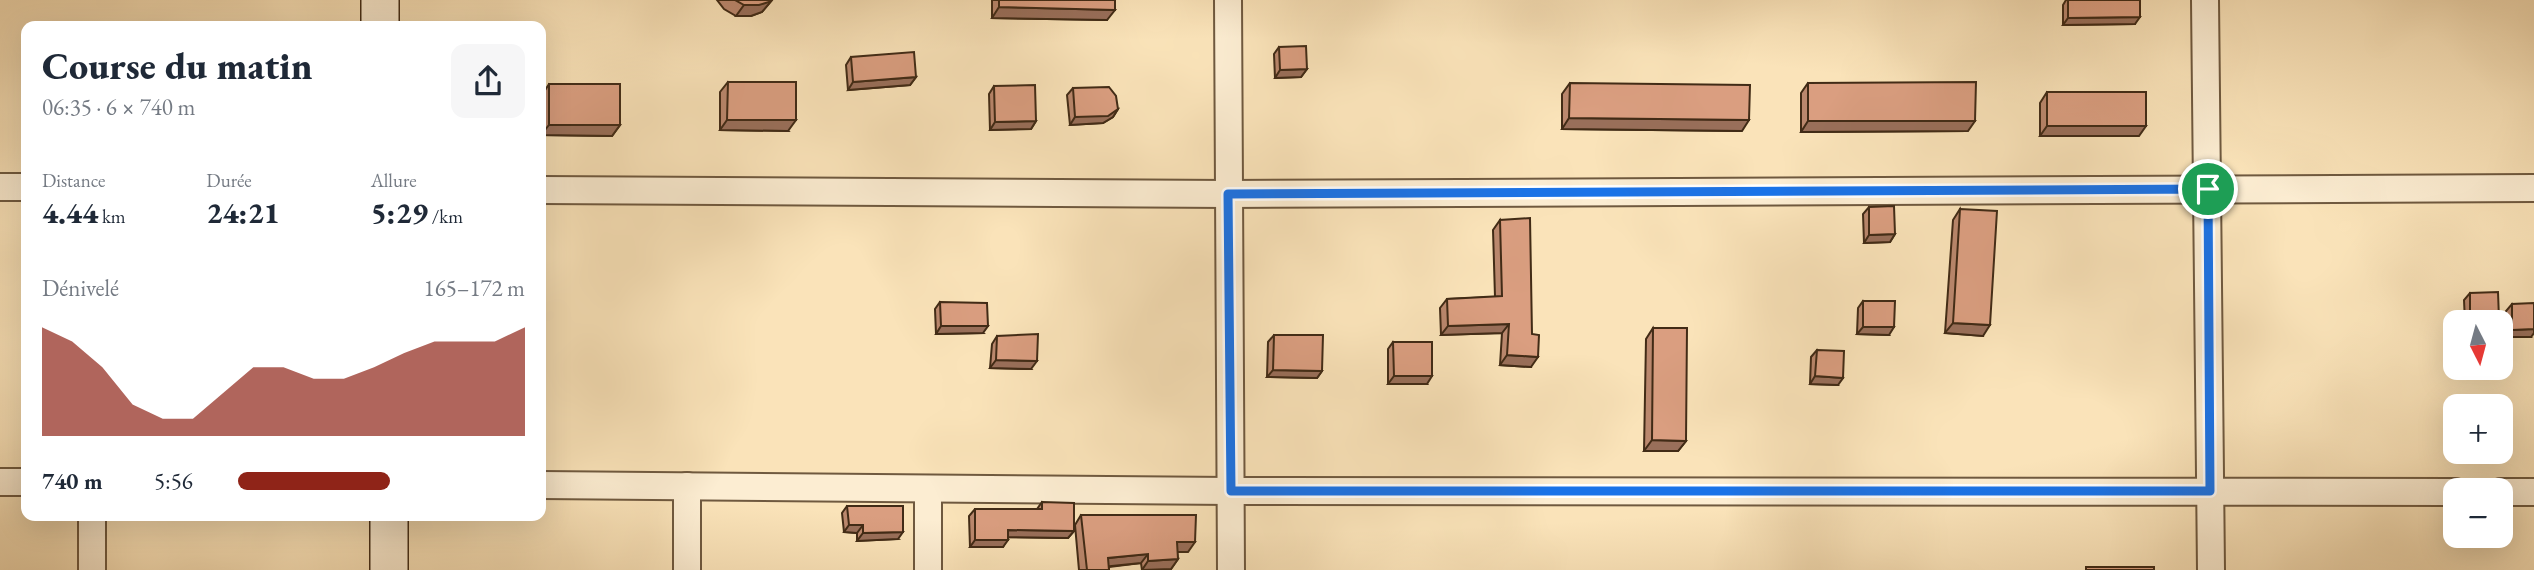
<!DOCTYPE html>
<html lang="fr">
<head>
<meta charset="utf-8">
<style>
	:root { --surface:#fff; --page:#f6f6f7; --text:#1f2937; --muted:#747a83; --accent:#8f2418 }
	body { margin:0; font-family:"EB Garamond",serif; background:var(--page); color:var(--text); height:100vh; display:flex; flex-direction:column; font-size:26px; white-space:nowrap }
	* { box-sizing:border-box; margin:0 }
	p { font-size:23px; color:var(--muted) }
	.icon { flex:none; width:38px; height:38px; fill:none; stroke:currentColor; stroke-width:2; stroke-linecap:round; stroke-linejoin:round }
	.map { position:relative; flex:1; overflow:hidden }
	.side { position:absolute; left:21px; top:21px; width:525px; height:500px; display:flex; flex-direction:column; background:var(--surface); border-radius:14px; box-shadow:0 7px 28px #0002 }
	.side>* { flex:none }
	.needle { width:46px; rotate:174deg }
	.controls { position:absolute; left:2443px; top:310px; display:grid; gap:14px }
	.controls a { display:grid; place-items:center; width:70px; height:70px; border-radius:14px; background:var(--surface); box-shadow:0 7px 28px #0002; font-size:35px }
	.pin { position:absolute; display:grid; place-items:center; width:60px; height:60px; color:#fff; margin:-30px; border:4px solid #fff; border-radius:50%; box-shadow:0 2px 7px #0007 }
	.round { display:grid; place-items:center; flex:none; width:74px; height:74px; border-radius:14px; background:var(--page) }
	.headline { display:flex; align-items:center; justify-content:space-between; height:119px; padding:0 21px }
	h1 { font-size:38px; font-weight:800; line-height:52px }
	.stats { display:grid; grid-template-columns:repeat(3,1fr); gap:10px; height:119px; padding:7px 21px }
	.stats div { display:grid; align-content:center }
	.stats b { font-size:30px; font-weight:800 }
	.stats small { font-size:19px; font-weight:400 }
	.stats p { font-size:19px }
	.chart { height:196px; padding:14px 21px }
	.chart p { display:flex; justify-content:space-between }
	.chart svg { width:100%; height:126px; margin-top:7px; fill:var(--accent); opacity:.7 }
	ul { padding:0 21px; list-style:none; font-size:23px }
	li { display:grid; grid-template-columns:112px 84px 1fr; align-items:center; height:52px }
	li i { height:18px; border-radius:9px; background:var(--accent) }
	.map>svg:first-child { display:block }
</style>
</head>
<body>
<div class="map">
<svg width="2534" height="570" viewBox="0 0 2534 570">
	<rect width="100%" height="100%" fill="#fae3b9"/>
	<filter id="stains"><feTurbulence type="fractalNoise" baseFrequency=".00286" numOctaves="4"/><feColorMatrix values="0 0 0 0 .2 0 0 0 0 .09 0 0 0 0 .02 0 0 0 .5 -.17"/></filter>
	<radialGradient id="worn" r=".72"><stop offset=".6" stop-color="#630" stop-opacity="0"/><stop offset="1" stop-color="#630" stop-opacity=".3"/></radialGradient>
	<g fill="none" stroke-linecap="round" stroke-linejoin="round">
		<g stroke="#6f593f" stroke-width="30">
			<g id="street">
				<polyline points="1228,0 1231,570"/>
				<polyline points="2205,0 2211,570"/>
				<polyline points="0,187 26,187"/>
				<polyline points="541,190 1228,194 2534,188"/>
				<polyline points="0,482 26,482"/>
				<polyline points="541,485 1231,491 2455,492"/>
				<polyline points="2501,492 2534,492"/>
				<polyline points="92,570 92,516"/>
				<polyline points="687,570 687,486"/>
				<polyline points="928,570 928,489"/>
			</g>
		</g>
		<g stroke="#412b16" stroke-width="40">
			<g id="secondary">
				<polyline points="380,0 380,26"/>
				<polyline points="389,570 389,516"/>
			</g>
		</g>
		<use href="#street" stroke="#fcedd2" stroke-width="26"/>
		<use href="#secondary" stroke="#fcedd2" stroke-width="37"/>
	</g>
	<g fill="#bb886e" stroke="#412b16" stroke-width="2">
		<polygon points="717,0 772,0 762,12 751,16 736,16 724,9"/>
		<polygon points="992,0 1115,0 1107,20 992,18"/>
		<polygon points="2066,0 2140,0 2135,24 2063,25 2063,5"/>
		<polygon points="1279,47 1307,69 1301,77 1275,78 1274,54"/>
		<polygon points="851,57 916,77 910,85 848,90 846,65"/>
		<polygon points="728,82 788,131 720,130 720,92"/>
		<polygon points="1570,83 1742,131 1562,129 1562,94"/>
		<polygon points="1808,83 1968,131 1801,132 1801,93"/>
		<polygon points="549,84 620,125 612,136 541,135 542,95"/>
		<polygon points="994,86 1036,121 1031,129 990,130 989,94"/>
		<polygon points="1073,88 1118,109 1113,117 1103,123 1070,125 1067,95"/>
		<polygon points="2047,92 2139,136 2040,136 2040,103"/>
		<polygon points="1869,207 1895,234 1890,242 1864,243 1863,214"/>
		<polygon points="1960,209 1983,336 1945,333 1953,220"/>
		<polygon points="1500,220 1531,367 1500,365 1502,333 1441,335 1440,308 1447,299 1495,297 1493,230"/>
		<polygon points="2470,293 2497,322 2465,322 2464,300"/>
		<polygon points="1863,301 1889,335 1857,334 1858,308"/>
		<polygon points="940,302 983,333 936,334 935,309"/>
		<polygon points="2512,304 2531,337 2507,337 2506,311"/>
		<polygon points="1653,328 1686,441 1678,451 1644,451 1646,339"/>
		<polygon points="1274,335 1322,371 1317,378 1267,377 1268,342"/>
		<polygon points="997,336 1031,369 990,368 992,344"/>
		<polygon points="1393,342 1427,384 1388,384 1388,349"/>
		<polygon points="1817,350 1838,385 1810,384 1811,357"/>
		<polygon points="1042,502 1074,531 1068,538 1008,537 1003,547 970,547 969,516 975,509 1037,509"/>
		<polygon points="847,506 898,539 857,541 857,533 844,532 842,513"/>
		<polygon points="1081,515 1188,552 1177,552 1178,559 1171,569 1142,570 1141,563 1109,567 1109,570 1079,570 1075,525"/>
	</g>
	<g fill="#996f5a" stroke="#412b16" stroke-width="2">
		<polygon points="772,0 762,12 751,16 736,16 744,5"/>
		<polygon points="999,7 1115,10 1107,20 992,18"/>
		<polygon points="2140,17 2135,24 2063,25 2068,18"/>
		<polygon points="1307,69 1301,77 1275,78 1280,70"/>
		<polygon points="916,77 910,85 848,90 853,82"/>
		<polygon points="1118,109 1113,117 1103,123 1070,125 1075,117"/>
		<polygon points="1569,118 1749,120 1742,131 1562,129"/>
		<polygon points="727,120 796,120 788,131 720,130"/>
		<polygon points="1036,121 1031,129 990,130 995,122"/>
		<polygon points="1808,121 1975,121 1968,131 1801,132"/>
		<polygon points="549,125 620,125 612,136 541,135"/>
		<polygon points="2047,126 2146,126 2139,136 2040,136"/>
		<polygon points="1895,234 1890,242 1864,243 1869,235"/>
		<polygon points="2499,319 2497,322 2469,322 2470,320"/>
		<polygon points="1953,323 1990,325 1983,336 1945,333"/>
		<polygon points="1509,324 1502,333 1441,335 1448,326"/>
		<polygon points="941,326 988,326 983,333 936,334"/>
		<polygon points="1863,327 1894,327 1889,335 1857,334"/>
		<polygon points="2534,329 2534,333 2531,337 2507,337 2512,330"/>
		<polygon points="1507,355 1538,357 1531,367 1500,365"/>
		<polygon points="996,360 1037,361 1031,369 990,368"/>
		<polygon points="1273,370 1322,371 1317,378 1267,377"/>
		<polygon points="1394,376 1432,376 1427,384 1388,384"/>
		<polygon points="1815,376 1843,378 1838,385 1810,384"/>
		<polygon points="1652,440 1686,441 1678,451 1644,451"/>
		<polygon points="849,525 863,525 857,533 844,532"/>
		<polygon points="1008,530 1074,531 1068,538 1003,537"/>
		<polygon points="903,532 898,539 857,541 863,533"/>
		<polygon points="975,540 1008,540 1003,547 970,547"/>
		<polygon points="1177,542 1195,542 1188,552 1170,552"/>
		<polygon points="1148,554 1141,563 1102,567 1108,558"/>
		<polygon points="1178,559 1171,569 1142,570 1148,561"/>
	</g>
	<g fill="#da9e80" stroke="#412b16" stroke-width="2">
		<polygon points="735,0 770,0 769,2 759,5 744,5"/>
		<polygon points="999,0 1115,0 1115,10 999,7"/>
		<polygon points="2068,0 2140,0 2140,17 2068,18"/>
		<polygon points="1306,46 1307,69 1280,70 1279,47"/>
		<polygon points="914,52 916,77 853,82 851,57"/>
		<polygon points="728,82 796,82 796,120 727,120"/>
		<polygon points="1976,82 1975,121 1808,121 1808,83"/>
		<polygon points="1570,83 1750,85 1749,120 1569,118"/>
		<rect x="549" y="84" width="71" height="41"/>
		<polygon points="1035,85 1036,121 995,122 994,86"/>
		<polygon points="1109,87 1116,96 1118,109 1108,116 1075,117 1073,88"/>
		<rect x="2047" y="92" width="99" height="34"/>
		<polygon points="1894,206 1895,234 1869,235 1869,207"/>
		<polygon points="1960,209 1997,211 1990,325 1953,323"/>
		<polygon points="1530,218 1532,334 1539,335 1538,357 1507,355 1509,324 1448,326 1447,299 1502,296 1500,220"/>
		<polygon points="2498,292 2499,319 2470,320 2470,293"/>
		<polygon points="1863,301 1895,301 1894,327 1863,327"/>
		<polygon points="940,302 987,303 988,326 941,326"/>
		<polygon points="2534,303 2534,329 2512,330 2512,304"/>
		<polygon points="1653,328 1687,328 1686,441 1652,440"/>
		<polygon points="1038,334 1037,361 996,360 997,336"/>
		<polygon points="1274,335 1323,335 1322,371 1273,370"/>
		<polygon points="1393,342 1432,342 1432,376 1394,376"/>
		<polygon points="1817,350 1844,351 1843,378 1815,376"/>
		<polygon points="1042,502 1074,503 1074,531 1008,530 1008,540 975,540 975,509 1042,509"/>
		<polygon points="847,506 903,506 903,532 863,533 863,525 849,525"/>
		<polygon points="1081,515 1196,515 1195,542 1177,542 1178,559 1148,561 1148,554 1108,558 1109,570 1087,570"/>
		<rect x="2086" y="567" width="68" height="3"/>
	</g>
	<g fill="none" stroke-linecap="round" stroke-linejoin="round">
		<g stroke="#fff" stroke-width="14">
			<polygon id="route" points="2208,189 2210,491 1231,491 1228,194"/>
		</g>
		<use href="#route" stroke="#1a73e8" stroke-width="9"/>
	</g>
	<rect width="100%" height="100%" filter="url(#stains)"/>
	<rect width="100%" height="100%" fill="url(#worn)"/>
</svg>
<div class="controls">
<a><svg class="needle" viewBox="-14 -14 28 28"><path d="M0-13l5 13h-10z" fill="#e53935"/><path d="M0 13l5-13h-10z" fill="#747a83"/></svg></a>
<a>+</a>
<a>−</a>
</div>
<div class="pin" style="left:2208px;top:189px;background:#1e9e55"><svg class="icon" aria-label="arrive" viewBox="0 0 24 24"><path d="M6 21V4h12l-3 4 3 4H6"/></svg></div>
<section class="side">
<div class="headline"><div><h1>Course du matin</h1><p>06:35 · 6 × 740 m</p></div><a class="round"><svg class="icon" aria-label="share" viewBox="0 0 24 24"><path d="M12 15V3M7 8l5-5 5 5M5 13v7h14v-7"/></svg></a></div>
<div class="stats">
<div><p>Distance</p><b>4.44<small> km</small></b></div>
<div><p>Durée</p><b>24:21</b></div>
<div><p>Allure</p><b>5:29<small> /km</small></b></div>
</div>
<div class="chart"><p><span>Dénivelé</span>165–172 m</p>
<svg viewBox="0 0 160 44" preserveAspectRatio="none"><path d="M0 44V6L10 11L20 20L30 33L40 38L50 38L60 29L70 20L80 20L90 24L100 24L110 20L120 15L130 11L140 11L150 11L160 6V44z"/></svg>
</div>
<ul>
<li><b>740 m</b>5:56<i style="width:53%"></i></li>
</ul>
</section>
</div>
</body>
</html>
